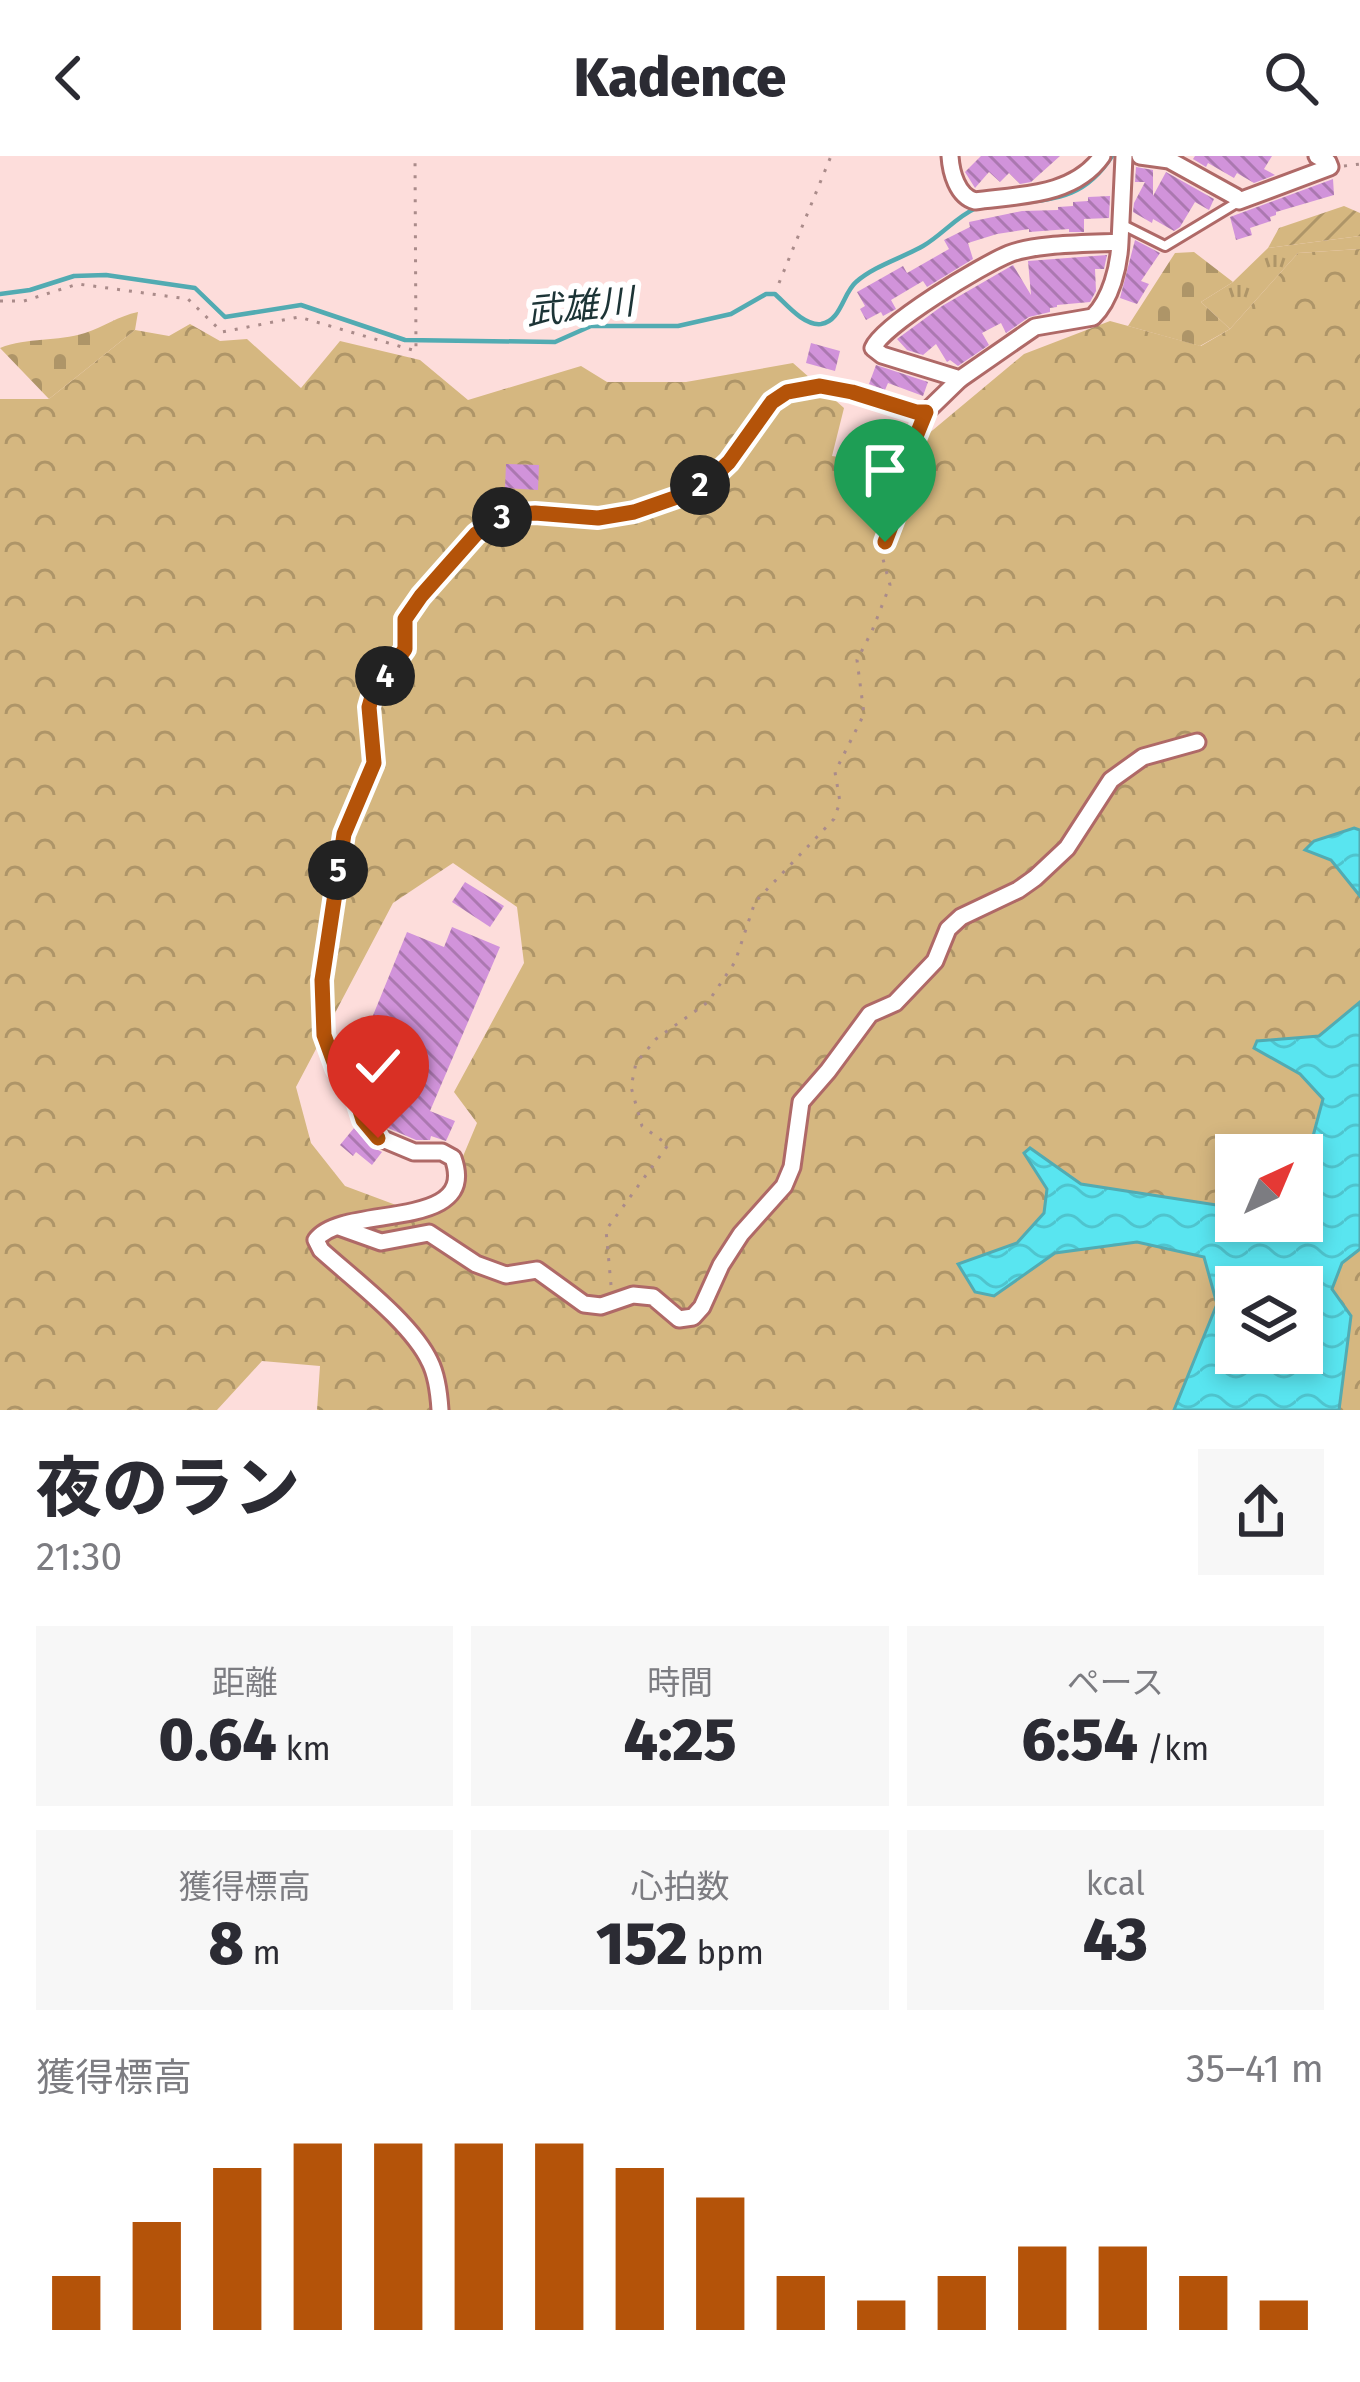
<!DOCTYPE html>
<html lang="ja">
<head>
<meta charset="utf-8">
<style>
	:root { --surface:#fff; --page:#f7f7f7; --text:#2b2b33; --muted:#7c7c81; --accent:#b45309 }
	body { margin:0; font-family:"Fira Sans","Noto Sans JP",sans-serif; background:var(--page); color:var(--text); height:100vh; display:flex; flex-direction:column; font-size:45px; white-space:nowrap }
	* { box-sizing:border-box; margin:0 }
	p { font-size:39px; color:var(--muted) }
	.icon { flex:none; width:66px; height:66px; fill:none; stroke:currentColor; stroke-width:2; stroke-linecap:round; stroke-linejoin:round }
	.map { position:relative; height:1254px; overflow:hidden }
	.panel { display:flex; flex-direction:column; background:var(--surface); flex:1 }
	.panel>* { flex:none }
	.needle { width:78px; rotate:44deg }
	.controls { position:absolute; left:1215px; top:978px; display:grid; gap:24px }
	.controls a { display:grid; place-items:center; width:108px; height:108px; border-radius:0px; background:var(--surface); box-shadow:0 6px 18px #0003; font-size:60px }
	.pin { position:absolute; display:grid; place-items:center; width:102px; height:102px; color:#fff; margin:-123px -51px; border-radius:50% 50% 50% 0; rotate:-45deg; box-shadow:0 0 12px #0007 }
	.pin .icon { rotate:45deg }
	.km { position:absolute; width:60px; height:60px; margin:-30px; border-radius:50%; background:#222; color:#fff; font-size:33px; line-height:60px; text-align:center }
	.round { display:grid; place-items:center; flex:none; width:126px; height:126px; border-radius:0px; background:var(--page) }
	.head { display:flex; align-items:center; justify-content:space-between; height:204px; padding:0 36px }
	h1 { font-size:66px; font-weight:800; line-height:90px }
	.metrics { display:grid; grid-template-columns:repeat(3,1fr); gap:18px; height:204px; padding:12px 36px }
	.metrics div { display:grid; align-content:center; border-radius:0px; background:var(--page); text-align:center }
	.metrics b { font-size:60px; font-weight:800 }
	.metrics small { font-size:33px; font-weight:400 }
	.metrics p { font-size:33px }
	.chart { height:336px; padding:24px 36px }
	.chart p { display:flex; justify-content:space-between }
	.chart svg { width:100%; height:216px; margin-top:12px; stroke:var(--accent); stroke-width:6 }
	header { display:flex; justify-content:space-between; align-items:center; height:156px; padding:0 36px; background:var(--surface); font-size:54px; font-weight:800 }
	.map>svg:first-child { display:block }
</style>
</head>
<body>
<header><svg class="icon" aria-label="back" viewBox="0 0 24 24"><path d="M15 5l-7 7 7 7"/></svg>Kadence<svg class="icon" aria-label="search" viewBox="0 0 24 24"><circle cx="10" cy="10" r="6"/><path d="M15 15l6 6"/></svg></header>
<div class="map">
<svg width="1360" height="1254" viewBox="0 0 1360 1254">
	<defs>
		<pattern id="grass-tufts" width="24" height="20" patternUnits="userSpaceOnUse" patternTransform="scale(3)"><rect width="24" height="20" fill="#d5b780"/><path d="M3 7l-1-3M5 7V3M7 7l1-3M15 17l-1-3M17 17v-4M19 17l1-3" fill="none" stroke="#ae9568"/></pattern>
		<pattern id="forest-crowns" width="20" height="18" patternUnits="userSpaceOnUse" patternTransform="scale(3)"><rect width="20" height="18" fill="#d5b780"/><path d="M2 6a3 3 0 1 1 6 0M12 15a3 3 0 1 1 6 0" fill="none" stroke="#ae9568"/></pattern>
		<pattern id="cemetery-stones" width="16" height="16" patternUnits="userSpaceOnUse" patternTransform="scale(3)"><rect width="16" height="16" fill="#d5b780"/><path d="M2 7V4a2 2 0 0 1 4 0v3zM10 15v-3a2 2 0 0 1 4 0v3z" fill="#ae9568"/></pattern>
		<pattern id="garden-furrows" width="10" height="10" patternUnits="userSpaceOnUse" patternTransform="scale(3)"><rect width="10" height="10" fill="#d5b780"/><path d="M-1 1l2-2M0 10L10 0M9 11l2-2" fill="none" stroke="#ae9568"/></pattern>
		<pattern id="water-waves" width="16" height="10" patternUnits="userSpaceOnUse" patternTransform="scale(3)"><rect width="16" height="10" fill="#59e5f0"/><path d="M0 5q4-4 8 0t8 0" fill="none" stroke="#4fc4ce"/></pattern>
		<pattern id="building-back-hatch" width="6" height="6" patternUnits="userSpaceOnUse" patternTransform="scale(3)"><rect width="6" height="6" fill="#d193da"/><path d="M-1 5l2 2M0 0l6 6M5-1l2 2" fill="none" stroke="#ab78b0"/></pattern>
	</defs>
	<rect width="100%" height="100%" fill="#fddddb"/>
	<polygon fill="url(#grass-tufts)" points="1360,80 1360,93 1298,97 1230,173 1201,146 1233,126 1268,92"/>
	<g fill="url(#forest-crowns)" fill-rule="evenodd">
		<path d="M1360 93V674L1354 672 1314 685 1306 694 1331 704 1360 740V846L1319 880 1257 885 1300 918 1323 943 1312 984 1302 999H1236V1052L1081 1028 1025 997 1047 1033 1044 1057 1017 1087 994 1140 1055 1097 1137 1086 1205 1101 1217 1148 1174 1254H317L320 1210 262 1205 217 1254H0V243H49L135 174 169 180 190 168 220 185 247 183 301 232 340 185 420 204 468 244 581 210 607 226H686L793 207 844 252 832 300 891 309 1024 198 1110 165 1201 190 1230 173 1298 97ZM453 707 517 751 524 807 454 936 477 967 448 1036 404 1052 345 1030 311 987 296 931 393 747Z"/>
		<polygon points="1360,1093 1360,1254 1339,1254 1351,1160 1332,1133 1342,1107"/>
	</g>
	<g fill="url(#cemetery-stones)">
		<polygon points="1194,96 1233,126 1201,146 1230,173 1200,190 1128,170 1175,97"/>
		<path d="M138 156 135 174 49 243 0 192C28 181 57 186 85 177 104 171 118 160 138 156Z"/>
	</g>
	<polygon fill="url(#garden-furrows)" points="1344,50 1360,57 1360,80 1268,92 1279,72"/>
	<g fill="url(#water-waves)" stroke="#52abb2" stroke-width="3" fill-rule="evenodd">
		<polygon points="1354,672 1360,674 1360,740 1331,704 1305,694 1314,685"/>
		<path d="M1360 846V1093L1342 1107 1332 1133 1351 1160 1339 1254H1174L1217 1148 1204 1101 1137 1086 1055 1097 994 1140 975 1136 958 1108 1017 1087 1044 1057 1047 1033 1024 997 1030 992 1081 1028 1236 1052V1065H1302V999L1312 984 1323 943 1300 918 1254 892 1257 885 1319 880ZM1236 1131H1302V1197H1236Z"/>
	</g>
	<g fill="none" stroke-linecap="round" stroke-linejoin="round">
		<g stroke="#52abb2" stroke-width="4.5">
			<path d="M1017 47C1060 43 1087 39 1112 0"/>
			<path d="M0 138 30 134 74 120 106 119 195 132 225 161 301 149 405 184 555 186 591 170H678L731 158 766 138H775C787 149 804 170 821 168 841 165 843 137 856 126 874 110 902 102 923 90 942 79 956 61 976 52"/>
		</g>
	</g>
	<g fill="url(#building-back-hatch)">
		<polygon points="981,0 1060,0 1031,26 1020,28 1009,17 1000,26 989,16 975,32 965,16"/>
		<polygon points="1195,0 1272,0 1264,13 1275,19 1254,27 1237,17 1234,22 1208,7 1206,11 1193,3"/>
		<polygon points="1136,11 1153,14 1153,40 1166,16 1214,43 1209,54 1195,46 1180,71 1174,75 1153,63 1152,67 1133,56 1134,47 1145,26 1135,26"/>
		<polygon points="1333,23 1334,39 1276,56 1276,59 1270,61 1271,65 1250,72 1252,79 1236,84 1230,61"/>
		<polygon points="1110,40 1109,62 1084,63 1084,76 1069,76 1069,73 1029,76 1029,73 997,78 968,87 973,103 927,131 923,125 891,144 896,153 883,160 881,156 866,164 860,153 865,150 857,136 903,110 907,117 949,93 944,84 970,71 969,66 1022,55 1058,54 1058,51 1073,50 1073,46 1088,45 1088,41"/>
		<polygon points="1135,84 1160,97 1141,125 1149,128 1137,148 1120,142"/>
		<polygon points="1107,99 1104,113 1095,113 1096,135 1090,146 1057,149 1057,151 1050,152 1050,156 1029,161 1006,177 1001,167 982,177 989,189 958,210 950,204 947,206 936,188 923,199 907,194 897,183 942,150 1013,109 1031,139 1028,105"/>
		<polygon points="811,187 840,195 835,215 806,207"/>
		<polygon points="876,209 928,226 923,240 888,227 885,234 869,228"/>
		<polygon points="506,308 539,309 538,334 505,332"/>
		<polygon points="465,726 504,750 490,771 452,746"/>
		<polygon points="452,771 500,791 430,955 455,965 446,985 431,980 430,984 416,984 388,972 392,962 376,955 390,923 362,912 372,887 363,884 407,776 444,791"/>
		<polygon points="354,972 370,990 382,996 372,1009 356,996 353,1000 340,989"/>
	</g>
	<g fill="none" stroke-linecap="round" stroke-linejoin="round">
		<g stroke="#af6967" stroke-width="14">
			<polyline id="lane" points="1121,68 1165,90 1238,46"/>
		</g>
		<g stroke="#af6967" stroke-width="21">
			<g id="street">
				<path d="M950 0C951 16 957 40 975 45 1020 39 1074 40 1102 0"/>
				<polyline points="1140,0 1169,4 1236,41 1239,45 1330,11 1328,6 1317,0"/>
				<path d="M1120 86C1119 111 1111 143 1093 161L1035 171 960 223 882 199 873 192C884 168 982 109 1009 98 1037 87 1090 88 1120 86L1124 0"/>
				<polyline points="339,1071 381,1086 429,1077 476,1108 506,1119 537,1114 584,1148 601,1150 633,1139 653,1141 679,1163 693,1161 702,1151 721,1109 741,1078 784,1030 792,1011 801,946 828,915 870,858 895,847 935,805 948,773 961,761 1018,734 1035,722 1067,692 1111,624 1143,601 1197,586"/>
				<path d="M440 1254C439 1238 437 1220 430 1206 412 1167 353 1123 321 1094L316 1084C343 1047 480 1077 453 1002L442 996H414L378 981 363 964 354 936 336 912 324 879 323 824 345 678 373 606 369 551 373 537 405 493V463L421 440 476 378 504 359 535 357 598 362 634 356 680 340 710 324 729 306 772 246 787 236 820 230 852 236 916 256H926L960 223"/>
			</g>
		</g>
		<g stroke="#aa8b8a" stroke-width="3" stroke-dasharray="3 9" stroke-linecap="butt">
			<polyline points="1344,10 1360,8"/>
			<polyline points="779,127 831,0"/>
			<polyline points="0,145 24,145 78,128 188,143 222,176 299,161 416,195 415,0"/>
			<polyline points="611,1129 606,1074 668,989 642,970 631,931 636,907 656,883 708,846 735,806 755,746 834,663 840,646 835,616 864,558 857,504 872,475 890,429 883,403 885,386 916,305 915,283 919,273"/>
		</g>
		<use href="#lane" stroke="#fff" stroke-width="8"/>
		<use href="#street" stroke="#fff" stroke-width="15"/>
	</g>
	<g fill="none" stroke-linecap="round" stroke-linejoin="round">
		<g stroke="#fff" stroke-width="24">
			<polyline id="route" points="378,982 363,964 354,936 336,912 324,879 322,824 344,678 374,607 369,551 373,537 405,493 405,463 421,440 476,378 504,359 535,357 598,362 634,356 680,340 710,324 729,306 772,246 787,236 820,230 852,236 916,256 926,256 915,283 916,305 885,386"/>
		</g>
		<use href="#route" stroke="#b45309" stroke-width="15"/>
	</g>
	<g text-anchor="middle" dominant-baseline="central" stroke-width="12" stroke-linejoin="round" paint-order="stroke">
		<g font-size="36" font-style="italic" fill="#1c3436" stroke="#fff">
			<text transform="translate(580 151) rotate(-6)">武雄川</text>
		</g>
	</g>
</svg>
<div class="controls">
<a><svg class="needle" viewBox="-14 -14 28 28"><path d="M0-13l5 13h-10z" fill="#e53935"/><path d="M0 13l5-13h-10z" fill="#7c7c81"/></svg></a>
<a><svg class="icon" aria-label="layers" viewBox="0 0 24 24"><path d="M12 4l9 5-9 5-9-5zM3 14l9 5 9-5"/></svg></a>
</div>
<div class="pin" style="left:885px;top:386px;background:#1e9e55"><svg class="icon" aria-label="arrive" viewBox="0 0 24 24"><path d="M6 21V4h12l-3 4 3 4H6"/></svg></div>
<div class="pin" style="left:378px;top:982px;background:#d93025"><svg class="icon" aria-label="check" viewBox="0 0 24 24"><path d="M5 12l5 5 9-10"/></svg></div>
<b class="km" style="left:700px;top:329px">2</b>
<b class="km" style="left:502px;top:361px">3</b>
<b class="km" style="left:385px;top:520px">4</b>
<b class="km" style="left:338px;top:714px">5</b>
</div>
<section class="panel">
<div class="head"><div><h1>夜のラン</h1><p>21:30</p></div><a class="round"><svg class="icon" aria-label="share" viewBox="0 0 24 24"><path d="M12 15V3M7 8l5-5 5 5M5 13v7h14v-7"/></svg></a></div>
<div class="metrics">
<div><p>距離</p><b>0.64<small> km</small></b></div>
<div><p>時間</p><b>4:25</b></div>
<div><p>ペース</p><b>6:54<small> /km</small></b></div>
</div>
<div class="metrics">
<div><p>獲得標高</p><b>8<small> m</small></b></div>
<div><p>心拍数</p><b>152<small> bpm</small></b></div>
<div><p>kcal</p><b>43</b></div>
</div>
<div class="chart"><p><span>獲得標高</span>35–41 m</p>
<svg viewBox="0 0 160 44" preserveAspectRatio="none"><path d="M5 44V33M15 44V22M25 44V11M35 44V6M45 44V6M55 44V6M65 44V6M75 44V11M85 44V17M95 44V33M105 44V38M115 44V33M125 44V27M135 44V27M145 44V33M155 44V38"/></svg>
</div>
</section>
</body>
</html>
